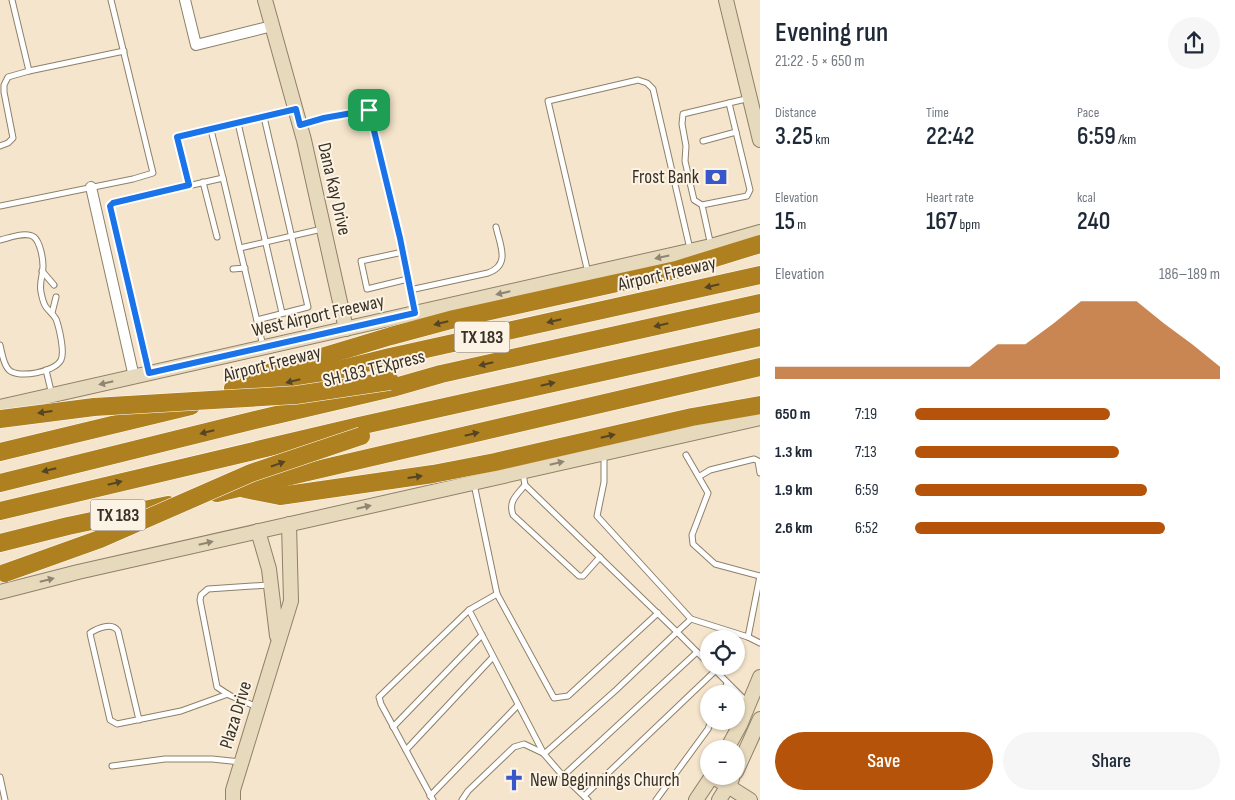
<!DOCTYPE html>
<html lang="en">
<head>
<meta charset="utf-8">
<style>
	:root { --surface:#fff; --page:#f6f6f7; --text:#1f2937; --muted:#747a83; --accent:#b45309 }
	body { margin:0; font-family:"Sofia Sans Condensed",sans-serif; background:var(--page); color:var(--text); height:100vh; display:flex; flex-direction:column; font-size:19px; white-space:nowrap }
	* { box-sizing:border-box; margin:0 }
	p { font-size:16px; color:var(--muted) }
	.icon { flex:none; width:28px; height:28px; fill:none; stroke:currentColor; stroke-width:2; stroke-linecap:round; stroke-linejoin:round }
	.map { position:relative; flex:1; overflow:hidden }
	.panel { display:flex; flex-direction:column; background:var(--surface); width:475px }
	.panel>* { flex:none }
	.tools { position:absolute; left:700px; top:630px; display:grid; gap:10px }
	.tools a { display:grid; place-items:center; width:45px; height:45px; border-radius:50%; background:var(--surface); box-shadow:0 1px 4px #0004; font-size:25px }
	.pin { position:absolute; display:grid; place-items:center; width:42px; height:42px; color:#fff; margin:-21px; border-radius:10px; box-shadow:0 2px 8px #0006 }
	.round { display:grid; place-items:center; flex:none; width:52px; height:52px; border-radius:26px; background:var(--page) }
	.headline { display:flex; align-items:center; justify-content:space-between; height:85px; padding:0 15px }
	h1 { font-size:28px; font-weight:600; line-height:38px }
	.metrics { display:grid; grid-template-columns:repeat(3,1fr); gap:8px; height:85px; padding:5px 15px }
	.metrics div { display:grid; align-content:center }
	.metrics b { font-size:25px; font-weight:600 }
	.metrics small { font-size:14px; font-weight:400 }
	.metrics p { font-size:14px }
	.chart { height:140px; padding:10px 15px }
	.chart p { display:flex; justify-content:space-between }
	.chart svg { width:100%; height:90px; margin-top:5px; fill:var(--accent); opacity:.7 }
	.button { display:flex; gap:10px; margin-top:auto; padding:10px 15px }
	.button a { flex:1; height:58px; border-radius:30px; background:var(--accent); color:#fff; font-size:20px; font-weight:600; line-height:58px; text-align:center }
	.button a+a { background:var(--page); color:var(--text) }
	ul { padding:0 15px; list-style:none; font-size:16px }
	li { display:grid; grid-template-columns:80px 60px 1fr; align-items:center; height:38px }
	li i { height:12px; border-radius:6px; background:var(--accent) }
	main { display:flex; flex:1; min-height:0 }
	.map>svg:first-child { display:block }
</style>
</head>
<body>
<main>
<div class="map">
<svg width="760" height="800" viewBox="0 0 760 800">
	<rect width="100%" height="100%" fill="#f5e5cc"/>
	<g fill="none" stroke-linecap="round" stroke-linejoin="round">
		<g stroke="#8e8069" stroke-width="7">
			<g id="lane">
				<polyline points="12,0 29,71"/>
				<polyline points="238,123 282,313"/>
				<polyline points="302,125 324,118 369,110 400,238 415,312"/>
				<polyline points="211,130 223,178"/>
				<polyline points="703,141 736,132"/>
				<polyline points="0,146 8,143 13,138 4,92 4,85 8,77 29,71 124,51"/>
				<polyline points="203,182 217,237"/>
				<polyline points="189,185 177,137 295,109"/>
				<polyline points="702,205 694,200 685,161 686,146 682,124 683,114 750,98"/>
				<polyline points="0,206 133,179 153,173 111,0"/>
				<path d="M0 240C9 238 26 231 34 237 40 242 43 258 43 266 43 276 39 282 41 292 42 297 43 303 46 307 49 311 53 314 56 319 59 327 65 352 61 360 55 372 18 379 9 370 3 364 2 353 0 345"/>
				<polyline points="711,246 702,205 747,196 750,190 729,103"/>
				<polyline points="240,248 322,229"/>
				<polyline points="403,252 361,261 367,289 408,279"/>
				<polyline points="233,269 245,268"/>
				<polyline points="42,271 54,285"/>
				<polyline points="588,273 548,101 638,80 647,83 653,89 690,249"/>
				<path d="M410 290 488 273C511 265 500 245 496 227"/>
				<polyline points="52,313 56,297"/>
				<polyline points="257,320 308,307 264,117"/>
				<polyline points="46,370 52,395"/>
				<polyline points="149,373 111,210 110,206 113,203 223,178 263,346"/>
				<polyline points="604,454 604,482 597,516 691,619"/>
				<polyline points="686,455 708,493 692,535 693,544 715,564 760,576"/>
				<polyline points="523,474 525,485 677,632 616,690 544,754"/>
				<polyline points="700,476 710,470 754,459 758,461 760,473"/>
				<polyline points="474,484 497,594 554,698 568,696 658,613"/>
				<path d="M525 485C517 495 508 501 513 515L579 576H583L600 557"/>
				<polyline points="497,594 469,610 544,754 563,776 588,800"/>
				<polyline points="748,637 760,643"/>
				<polyline points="709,664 677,632 691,619 748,637 760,576"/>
				<polyline points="711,666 748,703"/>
				<polyline points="723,694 727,683"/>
				<polyline points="257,707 229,695 217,687 200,600 201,595 208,589 269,585"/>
				<path d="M139 720 118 631C112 622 98 628 90 633L91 638 110 720 117 724 181 711 228 694"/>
				<polyline points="393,727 482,635"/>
				<polyline points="406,750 493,657"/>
				<polyline points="112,766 165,759 212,759 241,762"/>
				<polyline points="563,776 697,652"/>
				<polyline points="0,777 5,800"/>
				<polyline points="430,796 518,705"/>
				<polyline points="584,796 715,671"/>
				<polyline points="433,800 381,704 379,697 469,610"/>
				<polyline points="462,800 468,791 514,747 524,744 543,753"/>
				<polyline points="656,800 708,729 711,721"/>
			</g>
		</g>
		<g stroke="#8e8069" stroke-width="12">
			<g id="street">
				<polyline points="185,0 196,45 272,26"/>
				<polyline points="91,187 134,377"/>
			</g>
		</g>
		<g stroke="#8e8069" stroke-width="16">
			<g id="secondary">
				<polyline points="265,0 304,140 346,329"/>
				<polyline points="726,0 760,140"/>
				<polyline points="0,407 711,246 760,232"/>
				<polyline points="258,531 269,569 277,636"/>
				<polyline points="0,592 78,572 760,418"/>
				<polyline points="727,749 740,725 760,677"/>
				<polyline points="736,772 760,719"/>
				<polyline points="712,776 750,800"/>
				<polyline points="233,800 233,790 291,601 289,524"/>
				<polyline points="696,800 712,776"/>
				<polyline points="719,800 732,779"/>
			</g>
		</g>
		<g stroke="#fff" stroke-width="19">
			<g id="highway">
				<polyline points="233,388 258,376 391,336 454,319 676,270 760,244"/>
				<polyline points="241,394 390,357 760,275"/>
				<polyline points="0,452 191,406"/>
				<polyline points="0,483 255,420 392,388 441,374 760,303"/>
				<polyline points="245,489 280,496 433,474 495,462 692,417 760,405"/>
				<polyline points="217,493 760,367"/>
				<polyline points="0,511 359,426 760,337"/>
				<polyline points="0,543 68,526 168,505"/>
			</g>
		</g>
		<use href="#lane" stroke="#fff" stroke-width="5"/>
		<use href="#street" stroke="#fff" stroke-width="10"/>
		<use href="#secondary" stroke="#e7d9bc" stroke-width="14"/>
		<use href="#highway" stroke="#af801f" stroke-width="18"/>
		<g stroke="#fff" stroke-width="19" stroke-linecap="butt">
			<g id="highway-bridge">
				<polyline points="0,419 94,407 296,395 390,381"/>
				<polyline points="5,573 100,539 251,473 361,436"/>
			</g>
		</g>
		<use href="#highway-bridge" stroke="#af801f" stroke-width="18"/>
	</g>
	<defs><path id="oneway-solid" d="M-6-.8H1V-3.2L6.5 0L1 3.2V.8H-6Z" transform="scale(1.25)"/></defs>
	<g fill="#8f8572">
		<use href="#oneway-solid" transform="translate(662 257) rotate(168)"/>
		<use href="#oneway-solid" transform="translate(503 293) rotate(167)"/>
		<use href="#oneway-solid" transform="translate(106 383) rotate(167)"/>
		<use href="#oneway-solid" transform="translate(557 463) rotate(-13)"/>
		<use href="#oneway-solid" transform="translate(364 507) rotate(-13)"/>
		<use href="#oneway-solid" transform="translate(206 543) rotate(-13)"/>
		<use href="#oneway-solid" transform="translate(47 580) rotate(-14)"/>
	</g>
	<g fill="#554525">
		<use href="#oneway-solid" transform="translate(712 286) rotate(167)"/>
		<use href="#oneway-solid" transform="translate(554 321) rotate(167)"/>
		<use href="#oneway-solid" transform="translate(441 323) rotate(166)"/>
		<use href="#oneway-solid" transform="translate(661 325) rotate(167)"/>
		<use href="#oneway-solid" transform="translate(486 364) rotate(167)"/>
		<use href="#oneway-solid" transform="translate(293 381) rotate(166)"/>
		<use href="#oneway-solid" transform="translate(548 384) rotate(-13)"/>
		<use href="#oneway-solid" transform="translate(45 412) rotate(172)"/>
		<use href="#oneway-solid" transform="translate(207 432) rotate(166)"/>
		<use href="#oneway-solid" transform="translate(472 434) rotate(-13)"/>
		<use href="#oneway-solid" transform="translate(608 436) rotate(-13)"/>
		<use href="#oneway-solid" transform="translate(278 464) rotate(-19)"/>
		<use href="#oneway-solid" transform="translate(49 470) rotate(166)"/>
		<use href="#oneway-solid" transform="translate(415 477) rotate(-8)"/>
		<use href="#oneway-solid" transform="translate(115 483) rotate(-14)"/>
	</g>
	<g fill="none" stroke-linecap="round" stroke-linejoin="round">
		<g stroke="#fff" stroke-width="10">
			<polygon id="route" points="296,109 300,125 324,118 369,110 400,238 415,313 149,373 110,206 113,203 189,185 177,137"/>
		</g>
		<use href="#route" stroke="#1a73e8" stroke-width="6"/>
	</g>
	<defs>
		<g id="bank-bare" transform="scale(1.725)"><path d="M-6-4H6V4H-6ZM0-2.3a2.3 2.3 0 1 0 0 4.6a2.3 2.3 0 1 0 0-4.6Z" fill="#3857c9" stroke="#fdf3e4" stroke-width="2.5" paint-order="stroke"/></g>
		<g id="church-bare" transform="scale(1.725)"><path d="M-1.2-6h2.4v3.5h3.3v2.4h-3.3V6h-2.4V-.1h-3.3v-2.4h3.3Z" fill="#3857c9" stroke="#fdf3e4" stroke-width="2.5" paint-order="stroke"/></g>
	</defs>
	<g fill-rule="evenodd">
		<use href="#bank-bare" x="716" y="177"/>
		<use href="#church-bare" x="514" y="780"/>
	</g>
	<g text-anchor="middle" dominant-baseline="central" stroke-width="4" stroke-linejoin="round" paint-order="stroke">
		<g fill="#fdf3e4" stroke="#726b60" stroke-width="1">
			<rect x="454.5" y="321.5" width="55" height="31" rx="4"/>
			<rect x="90.5" y="499.5" width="55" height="31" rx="4"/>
		</g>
		<g font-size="18" font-weight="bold" fill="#373127">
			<text x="482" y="337">TX 183</text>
			<text x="118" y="515">TX 183</text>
		</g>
		<g font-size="19" fill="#373127" stroke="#fdf3e4" text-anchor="end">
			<text x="699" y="177">Frost Bank</text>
			<text x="530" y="780" text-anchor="start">New Beginnings Church</text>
		</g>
		<g font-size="19" fill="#373127" stroke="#fdf3e4">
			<text transform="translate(334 189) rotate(77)">Dana Kay Drive</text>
			<text transform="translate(667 274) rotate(-13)">Airport Freeway</text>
			<text transform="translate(318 316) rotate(-13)">West Airport Freeway</text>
			<text transform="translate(272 364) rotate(-14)">Airport Freeway</text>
			<text transform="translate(374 369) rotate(-14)">SH 183 TEXpress</text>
			<text transform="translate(236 715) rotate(-73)">Plaza Drive</text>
		</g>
	</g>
</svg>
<div class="tools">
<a><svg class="icon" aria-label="locate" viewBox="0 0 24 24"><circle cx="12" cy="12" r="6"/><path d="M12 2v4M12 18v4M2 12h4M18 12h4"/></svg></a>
<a>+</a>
<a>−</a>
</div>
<div class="pin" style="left:369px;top:110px;background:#1e9e55"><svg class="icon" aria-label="arrive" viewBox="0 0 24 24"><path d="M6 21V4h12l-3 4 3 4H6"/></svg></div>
</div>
<section class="panel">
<div class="headline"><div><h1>Evening run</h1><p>21:22 · 5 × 650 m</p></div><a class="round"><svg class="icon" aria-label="share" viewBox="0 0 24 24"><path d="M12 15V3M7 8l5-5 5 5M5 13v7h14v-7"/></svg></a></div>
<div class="metrics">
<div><p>Distance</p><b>3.25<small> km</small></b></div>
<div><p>Time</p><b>22:42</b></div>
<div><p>Pace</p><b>6:59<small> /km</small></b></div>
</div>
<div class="metrics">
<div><p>Elevation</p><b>15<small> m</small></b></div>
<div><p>Heart rate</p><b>167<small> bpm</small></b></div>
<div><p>kcal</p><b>240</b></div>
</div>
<div class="chart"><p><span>Elevation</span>186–189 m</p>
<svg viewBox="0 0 160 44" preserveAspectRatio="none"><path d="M0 44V38L10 38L20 38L30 38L40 38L50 38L60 38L70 38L80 27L90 27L100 17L110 6L120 6L130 6L140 17L150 27L160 38V44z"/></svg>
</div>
<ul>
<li><b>650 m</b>7:19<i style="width:64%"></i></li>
<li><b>1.3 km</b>7:13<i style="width:67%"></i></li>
<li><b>1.9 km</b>6:59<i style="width:76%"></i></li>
<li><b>2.6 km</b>6:52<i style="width:82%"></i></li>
</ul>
<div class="button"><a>Save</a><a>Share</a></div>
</section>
</main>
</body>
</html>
